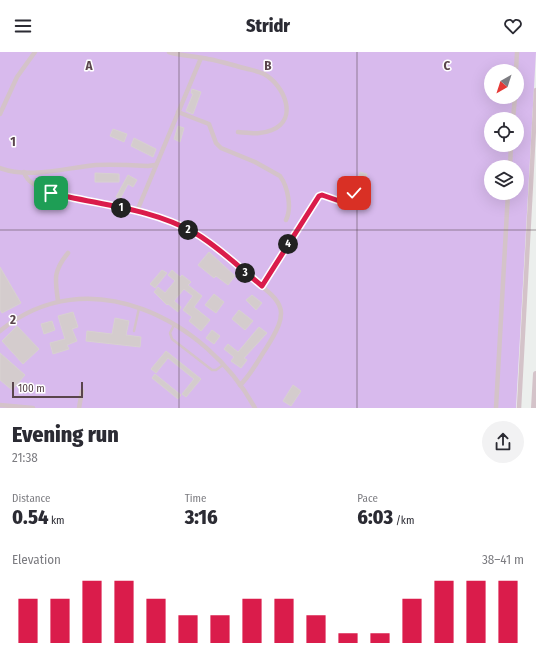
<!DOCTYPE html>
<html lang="en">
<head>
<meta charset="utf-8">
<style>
	:root { --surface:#fff; --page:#f2f2f3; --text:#2b2b33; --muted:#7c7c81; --accent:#da1c4b }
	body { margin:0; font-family:"Fira Sans Condensed",sans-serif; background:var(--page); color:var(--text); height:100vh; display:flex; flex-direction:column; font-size:15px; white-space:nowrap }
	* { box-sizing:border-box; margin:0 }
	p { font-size:13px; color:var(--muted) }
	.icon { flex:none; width:22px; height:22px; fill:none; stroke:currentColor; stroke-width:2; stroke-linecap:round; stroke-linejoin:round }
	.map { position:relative; height:356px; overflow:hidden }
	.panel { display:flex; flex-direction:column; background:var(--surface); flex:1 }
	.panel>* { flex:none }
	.needle { width:26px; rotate:219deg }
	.fabs { position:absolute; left:484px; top:12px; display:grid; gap:8px }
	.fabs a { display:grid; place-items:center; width:40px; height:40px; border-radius:50%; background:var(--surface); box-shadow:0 4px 16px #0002; font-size:20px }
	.scale { position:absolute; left:12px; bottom:10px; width:71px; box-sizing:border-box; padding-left:4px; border:2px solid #5a454c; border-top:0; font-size:11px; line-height:14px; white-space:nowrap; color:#5a454c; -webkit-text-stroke:3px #fff; paint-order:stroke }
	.pin { position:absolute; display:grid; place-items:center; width:34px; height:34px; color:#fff; margin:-17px; border-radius:8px; box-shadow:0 2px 6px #0006 }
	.km { position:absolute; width:20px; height:20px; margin:-10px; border-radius:50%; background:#222; color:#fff; font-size:11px; line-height:20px; text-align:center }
	.round { display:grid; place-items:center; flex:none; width:42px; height:42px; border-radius:21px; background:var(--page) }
	.summary { display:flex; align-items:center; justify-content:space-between; height:68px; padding:0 12px }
	h1 { font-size:22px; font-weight:800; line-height:30px }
	.metrics { display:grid; grid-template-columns:repeat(3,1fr); gap:6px; height:68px; padding:4px 12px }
	.metrics div { display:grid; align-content:center }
	.metrics b { font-size:20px; font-weight:800 }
	.metrics small { font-size:11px; font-weight:400 }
	.metrics p { font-size:11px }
	.chart { height:112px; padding:8px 12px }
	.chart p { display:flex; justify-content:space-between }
	.chart svg { width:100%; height:72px; margin-top:4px; stroke:var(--accent); stroke-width:6 }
	header { display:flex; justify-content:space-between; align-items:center; height:52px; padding:0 12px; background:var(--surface); font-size:18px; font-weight:800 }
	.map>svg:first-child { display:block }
</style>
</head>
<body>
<header><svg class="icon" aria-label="menu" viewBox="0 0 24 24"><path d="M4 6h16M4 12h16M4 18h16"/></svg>Stridr<svg class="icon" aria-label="heart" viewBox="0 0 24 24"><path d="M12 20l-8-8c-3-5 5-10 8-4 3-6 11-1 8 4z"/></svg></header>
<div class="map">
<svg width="536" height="356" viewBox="0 0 536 356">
	<rect width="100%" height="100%" fill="#ecefed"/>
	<path fill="#d8baed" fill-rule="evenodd" d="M0 0H536L516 356H0ZM491 19H517V45H491ZM491 67H517V93H491ZM491 115H517V141H491Z"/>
	<g fill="#d4cccd" stroke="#d8d1d1">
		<polygon points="192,37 201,40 193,62 186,59 193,42 191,41"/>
		<polygon points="178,74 184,76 180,90 174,87"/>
		<polygon points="113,77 127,82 124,90 110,84"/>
		<polygon points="134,86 156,97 153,105 131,94"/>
		<polygon points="360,120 367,122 361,141 354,138"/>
		<polygon points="95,121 119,122 119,130 95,130"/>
		<polygon points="128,123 137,128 133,135 128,132 120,147 116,145"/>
		<polygon points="209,200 235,224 228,233 216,224 214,226 198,213"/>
		<polygon points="0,215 21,251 2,261 0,258"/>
		<polygon points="162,218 167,221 155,236 150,232"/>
		<polygon points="172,218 180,225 182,223 191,230 188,233 202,244 194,255 210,268 201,279 189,269 192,265 183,258 193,244 184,237 174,249 181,255 178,260 168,252 167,253 154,240 158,235 165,241 175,229 168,223"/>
		<polygon points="214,242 224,250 216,261 205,253"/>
		<polygon points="252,243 262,251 256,258 246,248"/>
		<polygon points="239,258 253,269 245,278 232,267"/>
		<polygon points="73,260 78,275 72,277 77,289 67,293 69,297 53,302 50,291 65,287 58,264"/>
		<polygon points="115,266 129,269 126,283 141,285 140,295 86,289 87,279 112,282"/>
		<polygon points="52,269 55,278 44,282 41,272"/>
		<polygon points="17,274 39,297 23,312 2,289"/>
		<polygon points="259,275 267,281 244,306 247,308 241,316 231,309 234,305 224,297 228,292 238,300"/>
		<polygon points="212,278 220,284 214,292 206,286"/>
		<polygon points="166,299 201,327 186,345 182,342 194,327 168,306 156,321 151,317"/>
		<polygon points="0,301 25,323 12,338 0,328"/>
		<polygon points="155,322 181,343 178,347 152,326"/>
		<polygon points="293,333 301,339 291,354 283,349"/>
	</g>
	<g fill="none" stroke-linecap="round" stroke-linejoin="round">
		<g stroke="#d4c3c9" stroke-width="2.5">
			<polyline points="262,234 319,144 322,143 348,152 354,141"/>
			<polyline points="174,273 170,281 172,287 212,318 216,318 223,313"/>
			<polyline points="134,279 139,256"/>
		</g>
		<g stroke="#d4c3c9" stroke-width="4.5">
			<path d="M169 0C181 4 195 4 208 7 220 9 232 13 244 16 251 18 258 19 264 22 284 33 299 67 272 78 261 83 250 81 238 80"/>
			<polyline points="516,19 517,0"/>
			<path d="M178 60 209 72 216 91 221 96 255 110 280 124C288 135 292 156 286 168"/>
			<polyline points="0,62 17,25 35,0"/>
			<polyline points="513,67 515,45"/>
			<polyline points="510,115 511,93"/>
			<path d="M0 116C30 127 65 116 96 113 113 112 131 113 148 114L155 113"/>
			<path d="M24 120C31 147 111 153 135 159 151 162 167 169 181 175 206 185 227 206 248 223 284 252 292 256 265 298 257 310 250 324 240 333"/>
			<polyline points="137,159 201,6"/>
			<path d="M58 249C55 227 53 219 68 201"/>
			<path d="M0 279C88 206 207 268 255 356"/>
			<polyline points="0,353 33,356"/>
			<polyline points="79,356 82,339"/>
			<polyline points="496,356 508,141"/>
			<polyline points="519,356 536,38"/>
		</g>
		<polyline stroke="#d4c3c9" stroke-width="6" points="534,356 536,322"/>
	</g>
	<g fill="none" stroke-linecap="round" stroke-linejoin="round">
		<g stroke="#fff" stroke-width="8">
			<path id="route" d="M51 141C99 153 151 156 195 181 219 195 241 217 262 234L319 144 322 143 348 152 354 141"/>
		</g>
		<use href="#route" stroke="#da1c4b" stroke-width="5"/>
	</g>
	<path fill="none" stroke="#5a454c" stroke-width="1" stroke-opacity="0.55" d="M179 0V356M357 0V356M0 178H536"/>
	<g font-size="13" text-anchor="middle" font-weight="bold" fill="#5a454c" stroke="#fff" stroke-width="3" stroke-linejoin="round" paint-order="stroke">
		<text x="89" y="18">A</text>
		<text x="268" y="18">B</text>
		<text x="447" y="18">C</text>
		<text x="13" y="94">1</text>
		<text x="13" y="272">2</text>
	</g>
</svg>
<div class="fabs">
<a><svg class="needle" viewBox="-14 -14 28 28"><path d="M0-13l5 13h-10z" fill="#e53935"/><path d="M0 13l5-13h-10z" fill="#7c7c81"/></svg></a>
<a><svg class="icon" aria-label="locate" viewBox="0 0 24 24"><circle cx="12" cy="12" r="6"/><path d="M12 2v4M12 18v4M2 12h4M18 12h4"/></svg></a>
<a><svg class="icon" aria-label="layers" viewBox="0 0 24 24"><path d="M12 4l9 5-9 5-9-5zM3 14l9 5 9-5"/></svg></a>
</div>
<div class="scale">100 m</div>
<div class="pin" style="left:51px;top:141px;background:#1e9e55"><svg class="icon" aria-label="arrive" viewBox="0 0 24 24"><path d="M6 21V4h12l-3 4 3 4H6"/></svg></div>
<div class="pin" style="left:354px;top:141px;background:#d93025"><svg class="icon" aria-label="check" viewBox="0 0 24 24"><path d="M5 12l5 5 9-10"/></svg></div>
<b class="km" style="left:121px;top:156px">1</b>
<b class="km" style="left:188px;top:178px">2</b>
<b class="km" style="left:245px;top:221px">3</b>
<b class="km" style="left:288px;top:192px">4</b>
</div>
<section class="panel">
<div class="summary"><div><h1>Evening run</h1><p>21:38</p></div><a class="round"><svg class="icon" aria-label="share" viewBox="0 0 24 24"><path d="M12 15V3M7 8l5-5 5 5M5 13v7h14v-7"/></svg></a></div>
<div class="metrics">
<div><p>Distance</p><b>0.54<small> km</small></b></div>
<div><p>Time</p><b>3:16</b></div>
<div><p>Pace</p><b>6:03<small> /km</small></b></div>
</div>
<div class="chart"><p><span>Elevation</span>38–41 m</p>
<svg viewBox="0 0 160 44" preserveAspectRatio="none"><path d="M5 44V17M15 44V17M25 44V6M35 44V6M45 44V17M55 44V27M65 44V27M75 44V17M85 44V17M95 44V27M105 44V38M115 44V38M125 44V17M135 44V6M145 44V6M155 44V6"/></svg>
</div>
</section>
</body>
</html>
